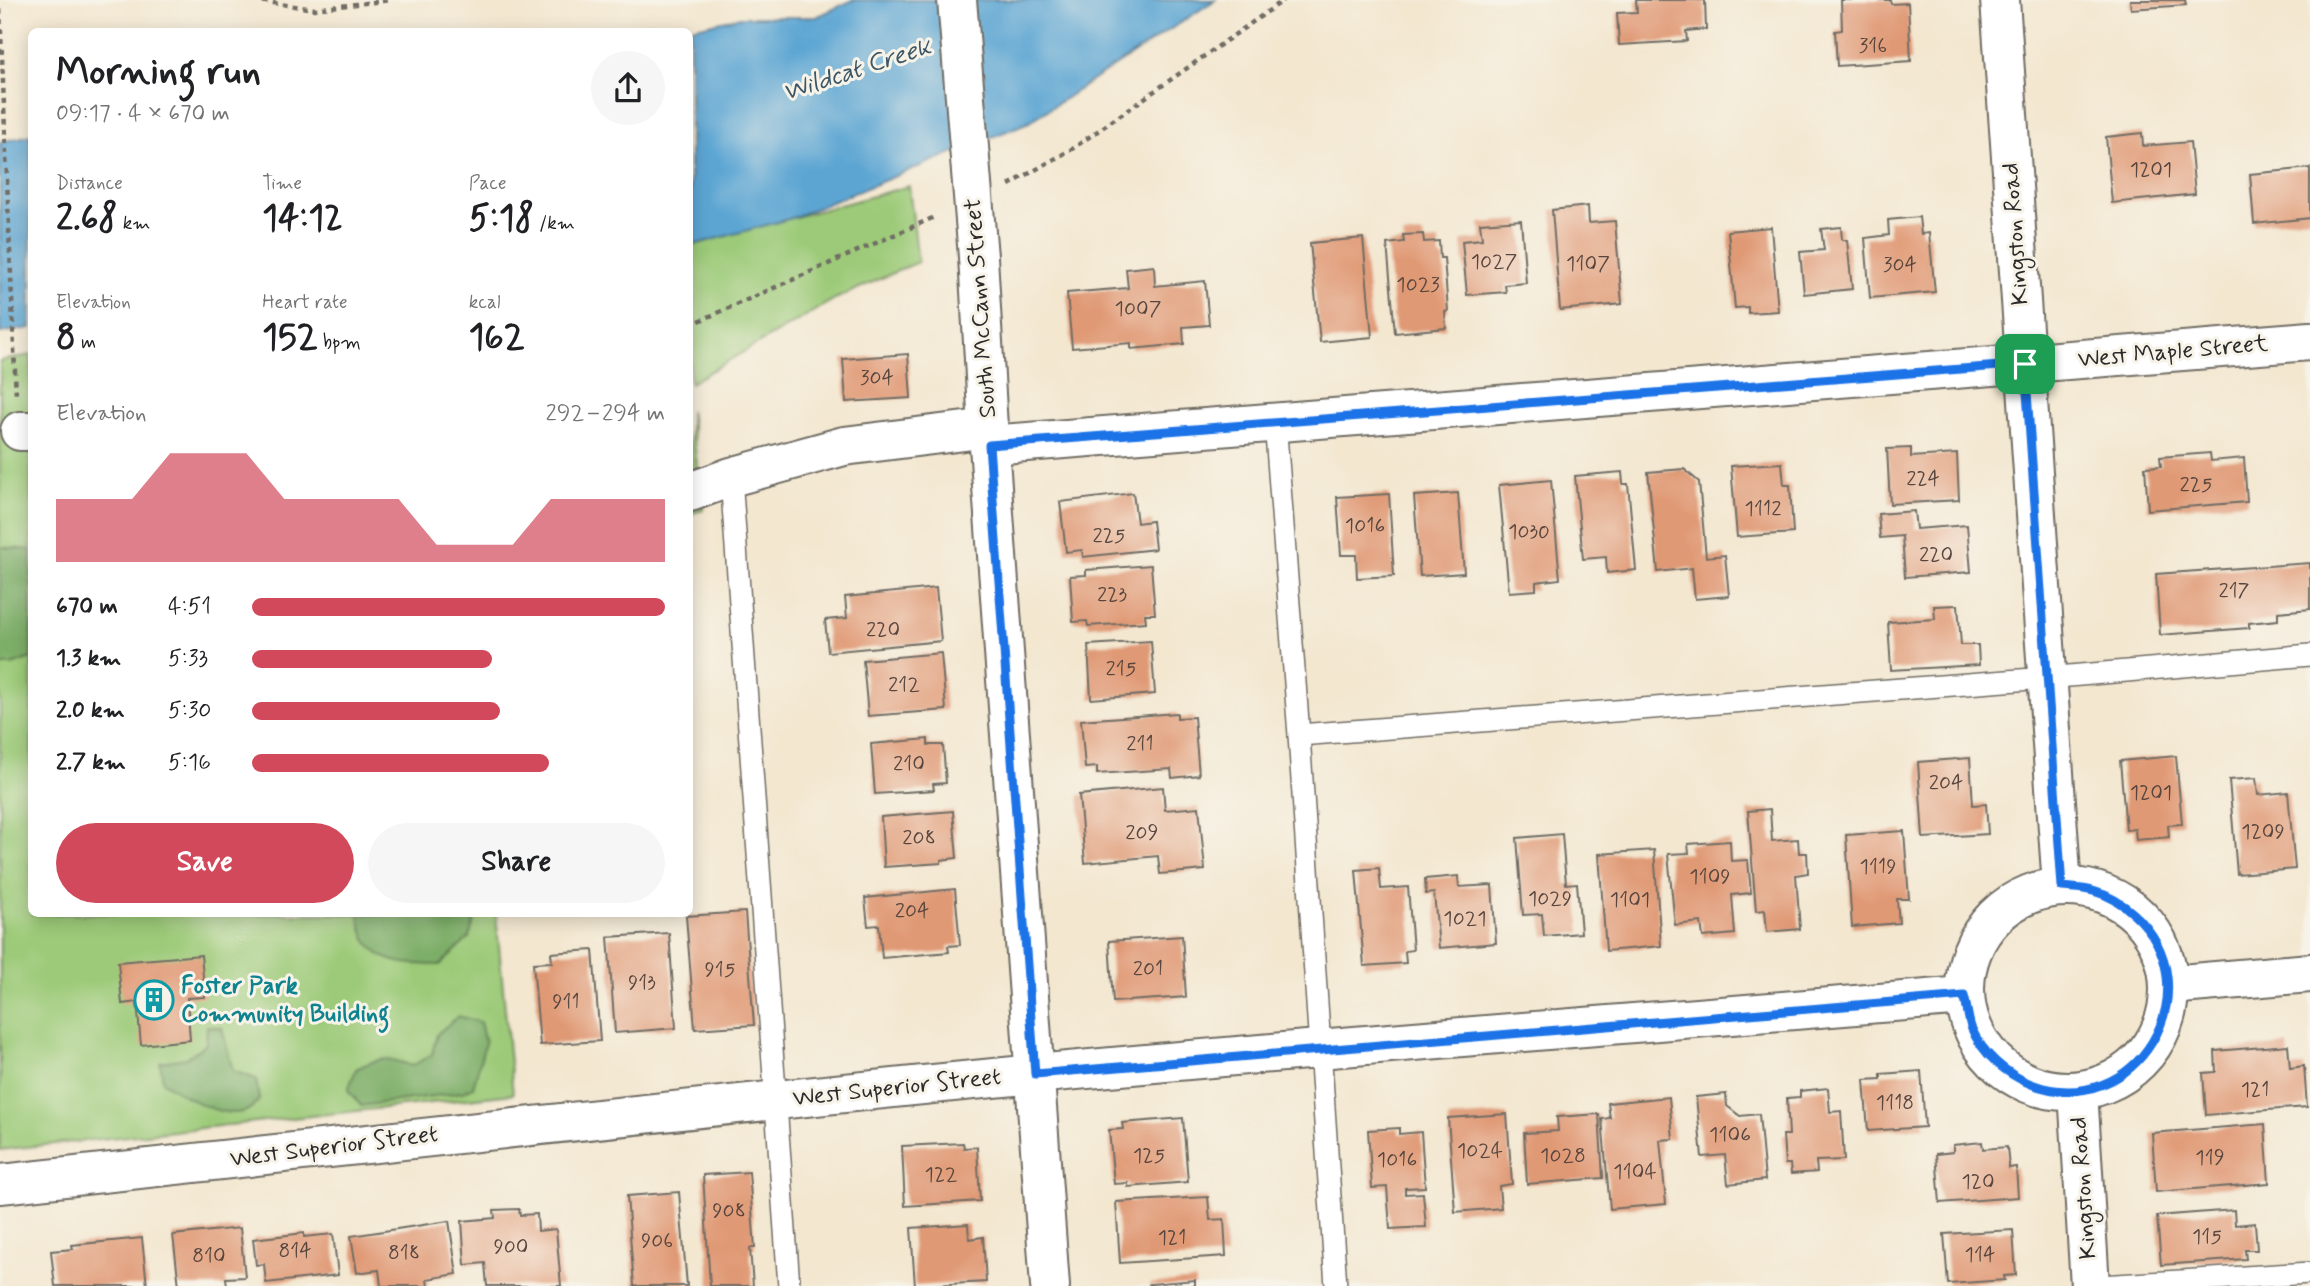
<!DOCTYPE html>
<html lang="en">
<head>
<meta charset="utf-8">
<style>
	:root { --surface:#fff; --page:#f6f6f6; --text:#202124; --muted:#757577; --accent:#d1495b }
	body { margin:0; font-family:Mynerve,sans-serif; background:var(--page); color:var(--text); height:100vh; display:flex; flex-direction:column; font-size:26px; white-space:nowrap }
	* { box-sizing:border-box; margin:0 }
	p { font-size:23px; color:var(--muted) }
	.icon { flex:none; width:38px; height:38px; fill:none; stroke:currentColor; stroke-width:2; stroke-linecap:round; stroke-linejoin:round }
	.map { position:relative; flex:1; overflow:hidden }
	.details { position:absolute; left:28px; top:28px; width:665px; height:889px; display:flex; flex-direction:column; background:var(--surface); border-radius:10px; box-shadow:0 4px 18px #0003 }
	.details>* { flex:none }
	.pin { position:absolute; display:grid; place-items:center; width:60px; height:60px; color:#fff; margin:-30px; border-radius:14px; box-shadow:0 4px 10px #0006 }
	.round { display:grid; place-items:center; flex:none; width:74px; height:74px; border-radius:37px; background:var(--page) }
	.summary { display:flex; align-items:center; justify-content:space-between; height:119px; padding:0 28px }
	h1 { font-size:38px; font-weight:800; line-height:52px }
	.figures { display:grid; grid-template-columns:repeat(3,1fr); gap:10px; height:119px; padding:7px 28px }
	.figures div { display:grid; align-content:center }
	.figures b { font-size:35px; font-weight:800 }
	.figures small { font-size:19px; font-weight:400 }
	.figures p { font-size:19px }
	.chart { height:196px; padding:14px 28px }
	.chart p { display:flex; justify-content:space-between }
	.chart svg { width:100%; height:126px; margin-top:7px; fill:var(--accent); opacity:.7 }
	.action { display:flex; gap:14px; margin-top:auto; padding:14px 28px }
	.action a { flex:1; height:80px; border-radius:42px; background:var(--accent); color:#fff; font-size:28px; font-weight:800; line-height:80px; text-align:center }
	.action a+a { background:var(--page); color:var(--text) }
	ul { padding:0 28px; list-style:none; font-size:23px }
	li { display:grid; grid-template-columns:112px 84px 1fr; align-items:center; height:52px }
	li i { height:18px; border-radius:9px; background:var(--accent) }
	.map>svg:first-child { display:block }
</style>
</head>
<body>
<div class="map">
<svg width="2310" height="1286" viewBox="0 0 2310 1286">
	<rect width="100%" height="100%" fill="#f7f3e8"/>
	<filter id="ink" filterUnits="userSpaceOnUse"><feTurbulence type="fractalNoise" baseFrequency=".0143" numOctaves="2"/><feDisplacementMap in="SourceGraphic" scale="14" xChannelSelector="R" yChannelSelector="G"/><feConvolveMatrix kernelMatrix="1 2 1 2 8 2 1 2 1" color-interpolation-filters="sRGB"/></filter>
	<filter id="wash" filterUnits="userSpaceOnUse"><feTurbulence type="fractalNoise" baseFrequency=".00686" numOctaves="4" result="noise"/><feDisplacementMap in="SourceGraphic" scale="28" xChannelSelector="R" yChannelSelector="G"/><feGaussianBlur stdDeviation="1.57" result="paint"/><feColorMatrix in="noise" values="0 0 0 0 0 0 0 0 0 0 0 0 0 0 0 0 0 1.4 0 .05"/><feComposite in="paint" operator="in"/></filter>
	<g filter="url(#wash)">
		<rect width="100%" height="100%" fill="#f3e7d0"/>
		<g fill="#9cca78" stroke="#647a52" stroke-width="2">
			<polygon points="909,186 918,262 835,299 690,383 690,246"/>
			<polygon points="31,355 32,914 496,914 513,1094 0,1150 0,361"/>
			<polygon points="690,411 703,510 690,514"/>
		</g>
		<g fill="#7dae68" stroke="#546c4a" stroke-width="2">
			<polygon points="0,547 31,550 31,658 12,665 0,665"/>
			<path d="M359 914H476L469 938 440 965C397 964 365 964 359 914Z"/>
			<path d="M458 1016 480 1022 485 1043 473 1087 463 1092 361 1106 348 1090 356 1069C380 1057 387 1056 412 1066L432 1054 437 1034Z"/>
			<path d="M207 1026 222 1028 233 1071 256 1079 259 1100C255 1104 251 1109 246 1111 222 1120 182 1095 163 1082L160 1062 186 1058 206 1044Z"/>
		</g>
		<g fill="#5ba5d3" stroke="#43687f" stroke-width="2">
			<polygon points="853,0 1215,0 1029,122 792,218 690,246 690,32 673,32 740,17 816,17"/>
			<polygon points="31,135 31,328 0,333 0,142"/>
		</g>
		<g id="blocks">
			<g fill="#e09975">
				<polygon points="1636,0 1705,0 1706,29 1686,31 1687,41 1619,45 1617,13 1637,12"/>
				<polygon points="1841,0 1890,0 1891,4 1908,3 1911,61 1837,66 1835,31 1842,30"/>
				<polygon points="2130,0 2185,0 2186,5 2131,9"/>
				<polygon points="2142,133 2143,146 2190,142 2195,194 2112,203 2106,137"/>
				<polygon points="2310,168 2310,218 2254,224 2250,174"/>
				<polygon points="1588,206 1589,223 1615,221 1622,304 1560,310 1552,210"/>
				<polygon points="1919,217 1921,234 1929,233 1935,292 1870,298 1865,238 1889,235 1888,220"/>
				<polygon points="1521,220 1526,283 1505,285 1506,292 1467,295 1462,241 1482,239 1480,223"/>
				<polygon points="1771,227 1778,311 1748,313 1748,307 1735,308 1728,231"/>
				<polygon points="1841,227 1842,240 1847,240 1852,289 1804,294 1800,252 1824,250 1821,229"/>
				<polygon points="1423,234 1424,242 1439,241 1440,258 1444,258 1448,311 1445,312 1446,328 1395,333 1387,244 1404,242 1403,235"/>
				<polygon points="1363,238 1372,337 1320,342 1310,243"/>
				<polygon points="1154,266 1155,286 1205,281 1209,325 1183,327 1184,344 1131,349 1131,343 1072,348 1067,293 1128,288 1126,269"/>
				<polygon points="908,354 911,398 846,402 843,359"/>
				<polygon points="1911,448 1911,457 1957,454 1959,500 1890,504 1887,449"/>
				<polygon points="2210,453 2211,461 2244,458 2247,502 2148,510 2145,467 2161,466 2160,457"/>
				<polygon points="1782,463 1784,485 1790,485 1793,533 1737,537 1731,466"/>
				<polygon points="1684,469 1699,482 1706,557 1725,555 1729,596 1695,599 1692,568 1658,572 1648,472"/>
				<polygon points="1622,472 1623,484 1628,484 1636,570 1607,573 1606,557 1583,559 1575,476"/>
				<polygon points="1551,480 1560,579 1536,582 1536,590 1509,592 1499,485"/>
				<polygon points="1133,493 1137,523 1152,521 1155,549 1083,557 1082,550 1066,552 1060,502"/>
				<polygon points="1458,493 1464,573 1420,576 1414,496"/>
				<polygon points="1389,494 1394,576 1357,578 1356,555 1341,555 1337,497"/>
				<polygon points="1914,511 1916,529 1967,525 1971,572 1905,577 1902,536 1880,538 1878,514"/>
				<polygon points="2310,563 2310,609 2278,612 2278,620 2249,623 2249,628 2160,635 2156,574"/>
				<polygon points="1151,565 1155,614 1145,614 1146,622 1088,626 1087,621 1073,622 1070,576 1086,575 1086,570"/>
				<polygon points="936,588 941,641 828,652 825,620 847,618 845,597"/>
				<polygon points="1958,605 1961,645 1978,645 1979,665 1891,670 1888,622 1935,619 1934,606"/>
				<polygon points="1151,641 1155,694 1091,699 1088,645"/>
				<polygon points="941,653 946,710 868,716 863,660"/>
				<polygon points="1177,713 1177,718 1194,717 1199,775 1172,778 1171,769 1097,774 1097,767 1085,768 1081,720"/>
				<polygon points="928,739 928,745 943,745 946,783 933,784 934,790 875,794 871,744"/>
				<polygon points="2176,756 2182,824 2168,825 2169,837 2136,840 2135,829 2126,830 2120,761"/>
				<polygon points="1970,758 1973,805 1986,804 1988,834 1923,838 1918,762"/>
				<polygon points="2256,778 2258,795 2288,792 2295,869 2237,874 2229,780"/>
				<polygon points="1163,787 1165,810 1199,807 1205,870 1160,874 1158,856 1085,863 1079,795"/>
				<polygon points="1770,809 1772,841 1798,839 1799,853 1807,853 1808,873 1796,875 1800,929 1767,932 1765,910 1756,911 1748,811"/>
				<polygon points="953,811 957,858 941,860 941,863 884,867 881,817"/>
				<polygon points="1904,831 1909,899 1897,899 1899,923 1852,927 1846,835"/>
				<polygon points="1562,834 1566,884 1577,883 1581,933 1544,936 1542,914 1523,915 1517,838"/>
				<polygon points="1730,841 1731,861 1748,860 1751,893 1732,895 1735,934 1703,937 1701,922 1675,925 1668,854 1689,853 1688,844"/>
				<polygon points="1654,850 1661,946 1606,951 1599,854"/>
				<polygon points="1379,868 1381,889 1408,887 1413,950 1405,951 1406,963 1364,966 1356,870"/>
				<polygon points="1458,876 1459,887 1492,885 1496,943 1439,948 1434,893 1426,894 1425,879"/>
				<polygon points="955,889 960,945 948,946 949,952 882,958 879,925 868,926 865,898"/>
				<polygon points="745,912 754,1025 695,1029 686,916"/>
				<polygon points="669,933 676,1028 615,1033 608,937"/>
				<polygon points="1182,936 1186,997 1113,1002 1109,941"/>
				<polygon points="593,950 600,1041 540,1045 533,963 552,962 551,953"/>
				<polygon points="201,955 205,997 187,998 190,1040 141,1045 137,1002 122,1004 118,962"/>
				<polygon points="2288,1045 2290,1068 2304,1066 2307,1107 2206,1115 2203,1073 2216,1072 2215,1051"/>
				<polygon points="1921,1071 1925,1127 1868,1131 1864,1080 1881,1079 1881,1074"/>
				<polygon points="1828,1088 1830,1112 1841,1111 1844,1160 1816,1161 1817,1172 1791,1174 1790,1164 1785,1164 1783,1135 1789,1135 1787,1098 1800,1097 1800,1091"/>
				<polygon points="1726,1094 1727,1106 1740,1116 1759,1114 1765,1180 1728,1184 1725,1155 1702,1157 1696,1097"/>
				<polygon points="1669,1097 1673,1139 1660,1140 1666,1204 1610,1209 1602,1119 1610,1118 1608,1103"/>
				<polygon points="1507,1114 1512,1184 1499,1186 1501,1208 1455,1212 1448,1118"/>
				<polygon points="1599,1114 1603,1178 1527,1184 1524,1133 1558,1131 1557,1117"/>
				<polygon points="1183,1118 1188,1182 1128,1187 1128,1183 1114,1184 1109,1130 1123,1129 1122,1123"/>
				<polygon points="2265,1124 2269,1183 2156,1192 2152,1133"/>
				<polygon points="1399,1128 1399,1134 1421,1132 1425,1187 1405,1188 1405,1194 1423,1193 1426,1227 1390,1229 1387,1187 1372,1188 1368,1130"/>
				<polygon points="1982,1142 1983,1149 2007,1147 2009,1168 2016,1167 2018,1197 1940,1203 1936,1154 1953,1152 1953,1145"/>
				<polygon points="963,1143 964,1148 977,1147 980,1201 905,1206 902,1146"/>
				<polygon points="749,1172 755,1248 750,1248 753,1286 710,1286 703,1175"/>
				<polygon points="679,1192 687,1286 634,1286 627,1196"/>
				<polygon points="1208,1197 1210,1220 1224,1219 1226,1256 1120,1263 1116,1202"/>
				<polygon points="519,1209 520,1215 537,1214 538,1231 556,1229 561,1286 487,1286 485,1263 465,1265 462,1221 495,1218 494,1210"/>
				<polygon points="2234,1210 2235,1225 2255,1223 2257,1250 2245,1250 2246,1259 2161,1265 2157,1216"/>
				<polygon points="449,1221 457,1274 427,1279 428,1286 381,1286 379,1270 357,1273 351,1236"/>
				<polygon points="968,1224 969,1239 983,1237 986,1282 915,1286 911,1228"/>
				<polygon points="240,1228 245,1277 226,1278 227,1286 179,1286 173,1235"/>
				<polygon points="2013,1230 2016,1275 2004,1276 2005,1280 1948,1284 1944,1234"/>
				<polygon points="304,1233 304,1237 333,1234 338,1275 266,1283 264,1264 256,1265 253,1239"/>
				<polygon points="142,1238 147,1286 55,1286 51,1251 73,1249 72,1245"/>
				<polygon points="1195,1280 1195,1286 1150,1286 1149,1284"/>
			</g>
		</g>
	</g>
	<g filter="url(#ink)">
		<use href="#blocks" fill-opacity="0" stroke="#716d65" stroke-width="2"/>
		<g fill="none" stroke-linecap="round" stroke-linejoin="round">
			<g stroke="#716d65" stroke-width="24">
				<g id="lane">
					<polyline points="1275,421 1299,735 1336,1286"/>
					<polyline points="731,477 789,1286"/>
					<polyline points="1299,735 2046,678 2310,655"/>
					<polyline points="2100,1286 2310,1273"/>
				</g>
			</g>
			<g stroke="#716d65" stroke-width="42">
				<g id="street">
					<polyline points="2000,0 2062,887"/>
					<polyline points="978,257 989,445 1050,1286"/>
					<polyline points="20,431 32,431"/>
					<polyline points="989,445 2310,341"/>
					<polyline points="690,492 731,477 844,446 989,428"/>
					<circle cx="2067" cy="989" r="102"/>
					<polyline points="2169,985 2310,973"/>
					<polyline points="2078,1091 2090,1286"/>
					<path d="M0 1184C345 1147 690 1107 1035 1074 1345 1045 1655 1022 1964 996"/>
				</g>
			</g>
			<g stroke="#716d65" stroke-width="4.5" stroke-dasharray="5 5" stroke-linecap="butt">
				<polyline points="253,0 314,9 391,0"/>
				<polyline points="0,9 16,397"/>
				<polyline points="1009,185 1072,149 1284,0"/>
				<polyline points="690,325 937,216"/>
			</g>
			<use href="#lane" stroke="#fff" stroke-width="21"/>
			<use href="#street" stroke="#fff" stroke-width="38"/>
			<g stroke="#716d65" stroke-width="42" stroke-linecap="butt">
				<polyline id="street-bridge" points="957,0 978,257"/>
			</g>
			<use href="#street-bridge" stroke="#fff" stroke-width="38"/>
		</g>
	</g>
	<g fill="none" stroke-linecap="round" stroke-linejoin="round" filter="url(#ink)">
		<g stroke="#fff" stroke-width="14">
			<path id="route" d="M2025 364 2062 887C2072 888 2084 888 2093 891 2108 895 2123 904 2134 914 2216 989 2135 1123 2031 1084 2006 1074 1982 1054 1971 1027 1968 1018 1967 1006 1964 996L1035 1074 989 445Z"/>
		</g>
		<use href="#route" stroke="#1a73e8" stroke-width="9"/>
	</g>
	<defs>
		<g id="building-ring" transform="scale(2.0125)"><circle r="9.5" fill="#f7f3e8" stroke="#0f9aa8" stroke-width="1.5"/><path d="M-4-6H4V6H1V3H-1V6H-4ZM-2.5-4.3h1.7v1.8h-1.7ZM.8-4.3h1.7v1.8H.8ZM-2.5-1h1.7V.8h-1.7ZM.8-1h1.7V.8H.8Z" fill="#0f9aa8"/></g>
	</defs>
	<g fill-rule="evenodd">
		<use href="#building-ring" x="154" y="1000"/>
	</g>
	<g text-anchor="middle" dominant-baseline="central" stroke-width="6" stroke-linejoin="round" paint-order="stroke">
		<g font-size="21" fill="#58463e">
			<text x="1873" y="46">316</text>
			<text x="2151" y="170">1201</text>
			<text x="1494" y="262">1027</text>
			<text x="1588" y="264">1107</text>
			<text x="1900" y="265">304</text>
			<text x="1418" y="285">1023</text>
			<text x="1138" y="309">1007</text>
			<text x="877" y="378">304</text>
			<text x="1923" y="479">224</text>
			<text x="2196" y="485">225</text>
			<text x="1763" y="509">1112</text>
			<text x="1365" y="526">1016</text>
			<text x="1529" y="532">1030</text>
			<text x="1109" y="536">225</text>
			<text x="1936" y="555">220</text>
			<text x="2234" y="591">217</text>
			<text x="1112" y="595">223</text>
			<text x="883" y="630">220</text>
			<text x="1121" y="669">215</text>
			<text x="904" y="685">212</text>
			<text x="1140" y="744">211</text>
			<text x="909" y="764">210</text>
			<text x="1946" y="783">204</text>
			<text x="2151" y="793">1201</text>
			<text x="2263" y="832">1209</text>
			<text x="1142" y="833">209</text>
			<text x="919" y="838">208</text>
			<text x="1878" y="867">1119</text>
			<text x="1710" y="877">1109</text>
			<text x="1550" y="899">1029</text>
			<text x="1630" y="900">1101</text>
			<text x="912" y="911">204</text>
			<text x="1465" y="919">1021</text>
			<text x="1148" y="969">201</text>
			<text x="720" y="970">915</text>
			<text x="642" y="983">913</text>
			<text x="566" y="1002">911</text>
			<text x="2255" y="1090">121</text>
			<text x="1895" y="1103">1118</text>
			<text x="1730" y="1135">1106</text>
			<text x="1480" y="1151">1024</text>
			<text x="1149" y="1156">125</text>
			<text x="1563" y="1156">1028</text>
			<text x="2210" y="1158">119</text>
			<text x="1397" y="1160">1016</text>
			<text x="1635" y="1172">1104</text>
			<text x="941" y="1175">122</text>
			<text x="1978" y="1182">120</text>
			<text x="729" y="1211">908</text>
			<text x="2207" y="1237">115</text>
			<text x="1172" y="1238">121</text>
			<text x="657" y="1241">906</text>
			<text x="511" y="1247">900</text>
			<text x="295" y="1251">814</text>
			<text x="404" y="1253">818</text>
			<text x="1980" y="1255">114</text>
			<text x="209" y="1256">810</text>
		</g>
		<g font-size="24" fill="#2b2b2b" stroke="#f7f3e8">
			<text transform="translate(2016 234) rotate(-94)">Kingston Road</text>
			<text transform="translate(981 308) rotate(-94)">South McCann Street</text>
			<text transform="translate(2173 352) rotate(-5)">West Maple Street</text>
			<text transform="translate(897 1088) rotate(-6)">West Superior Street</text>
			<text transform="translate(334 1147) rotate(-7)">West Superior Street</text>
			<text transform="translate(2084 1188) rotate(-94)">Kingston Road</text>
		</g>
		<g font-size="24" font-weight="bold" fill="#0d838f" stroke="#f7f3e8" text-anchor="start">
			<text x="181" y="986">Foster Park<tspan x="181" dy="28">Community Building</tspan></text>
		</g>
		<g font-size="26" font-style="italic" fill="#3c5666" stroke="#f7f3e8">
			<text transform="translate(857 70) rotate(-18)">Wildcat Creek</text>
		</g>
	</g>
</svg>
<div class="pin" style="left:2025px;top:364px;background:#1e9e55"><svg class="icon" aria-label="arrive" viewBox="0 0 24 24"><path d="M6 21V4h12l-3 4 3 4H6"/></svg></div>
<section class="details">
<div class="summary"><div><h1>Morning run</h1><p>09:17 · 4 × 670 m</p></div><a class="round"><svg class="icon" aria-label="share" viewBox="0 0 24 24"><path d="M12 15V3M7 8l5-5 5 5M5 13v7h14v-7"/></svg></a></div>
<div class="figures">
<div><p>Distance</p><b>2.68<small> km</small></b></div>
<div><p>Time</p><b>14:12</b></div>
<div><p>Pace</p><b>5:18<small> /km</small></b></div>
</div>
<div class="figures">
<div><p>Elevation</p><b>8<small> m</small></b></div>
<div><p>Heart rate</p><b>152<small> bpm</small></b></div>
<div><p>kcal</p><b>162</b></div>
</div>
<div class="chart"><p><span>Elevation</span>292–294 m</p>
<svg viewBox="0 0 160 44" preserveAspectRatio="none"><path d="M0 44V22L10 22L20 22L30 6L40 6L50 6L60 22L70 22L80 22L90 22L100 38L110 38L120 38L130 22L140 22L150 22L160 22V44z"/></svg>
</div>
<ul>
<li><b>670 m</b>4:51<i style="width:100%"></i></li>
<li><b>1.3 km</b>5:33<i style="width:58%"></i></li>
<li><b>2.0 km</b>5:30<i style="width:60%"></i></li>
<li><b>2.7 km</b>5:16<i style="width:72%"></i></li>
</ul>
<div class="action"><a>Save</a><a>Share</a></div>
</section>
</div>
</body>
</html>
